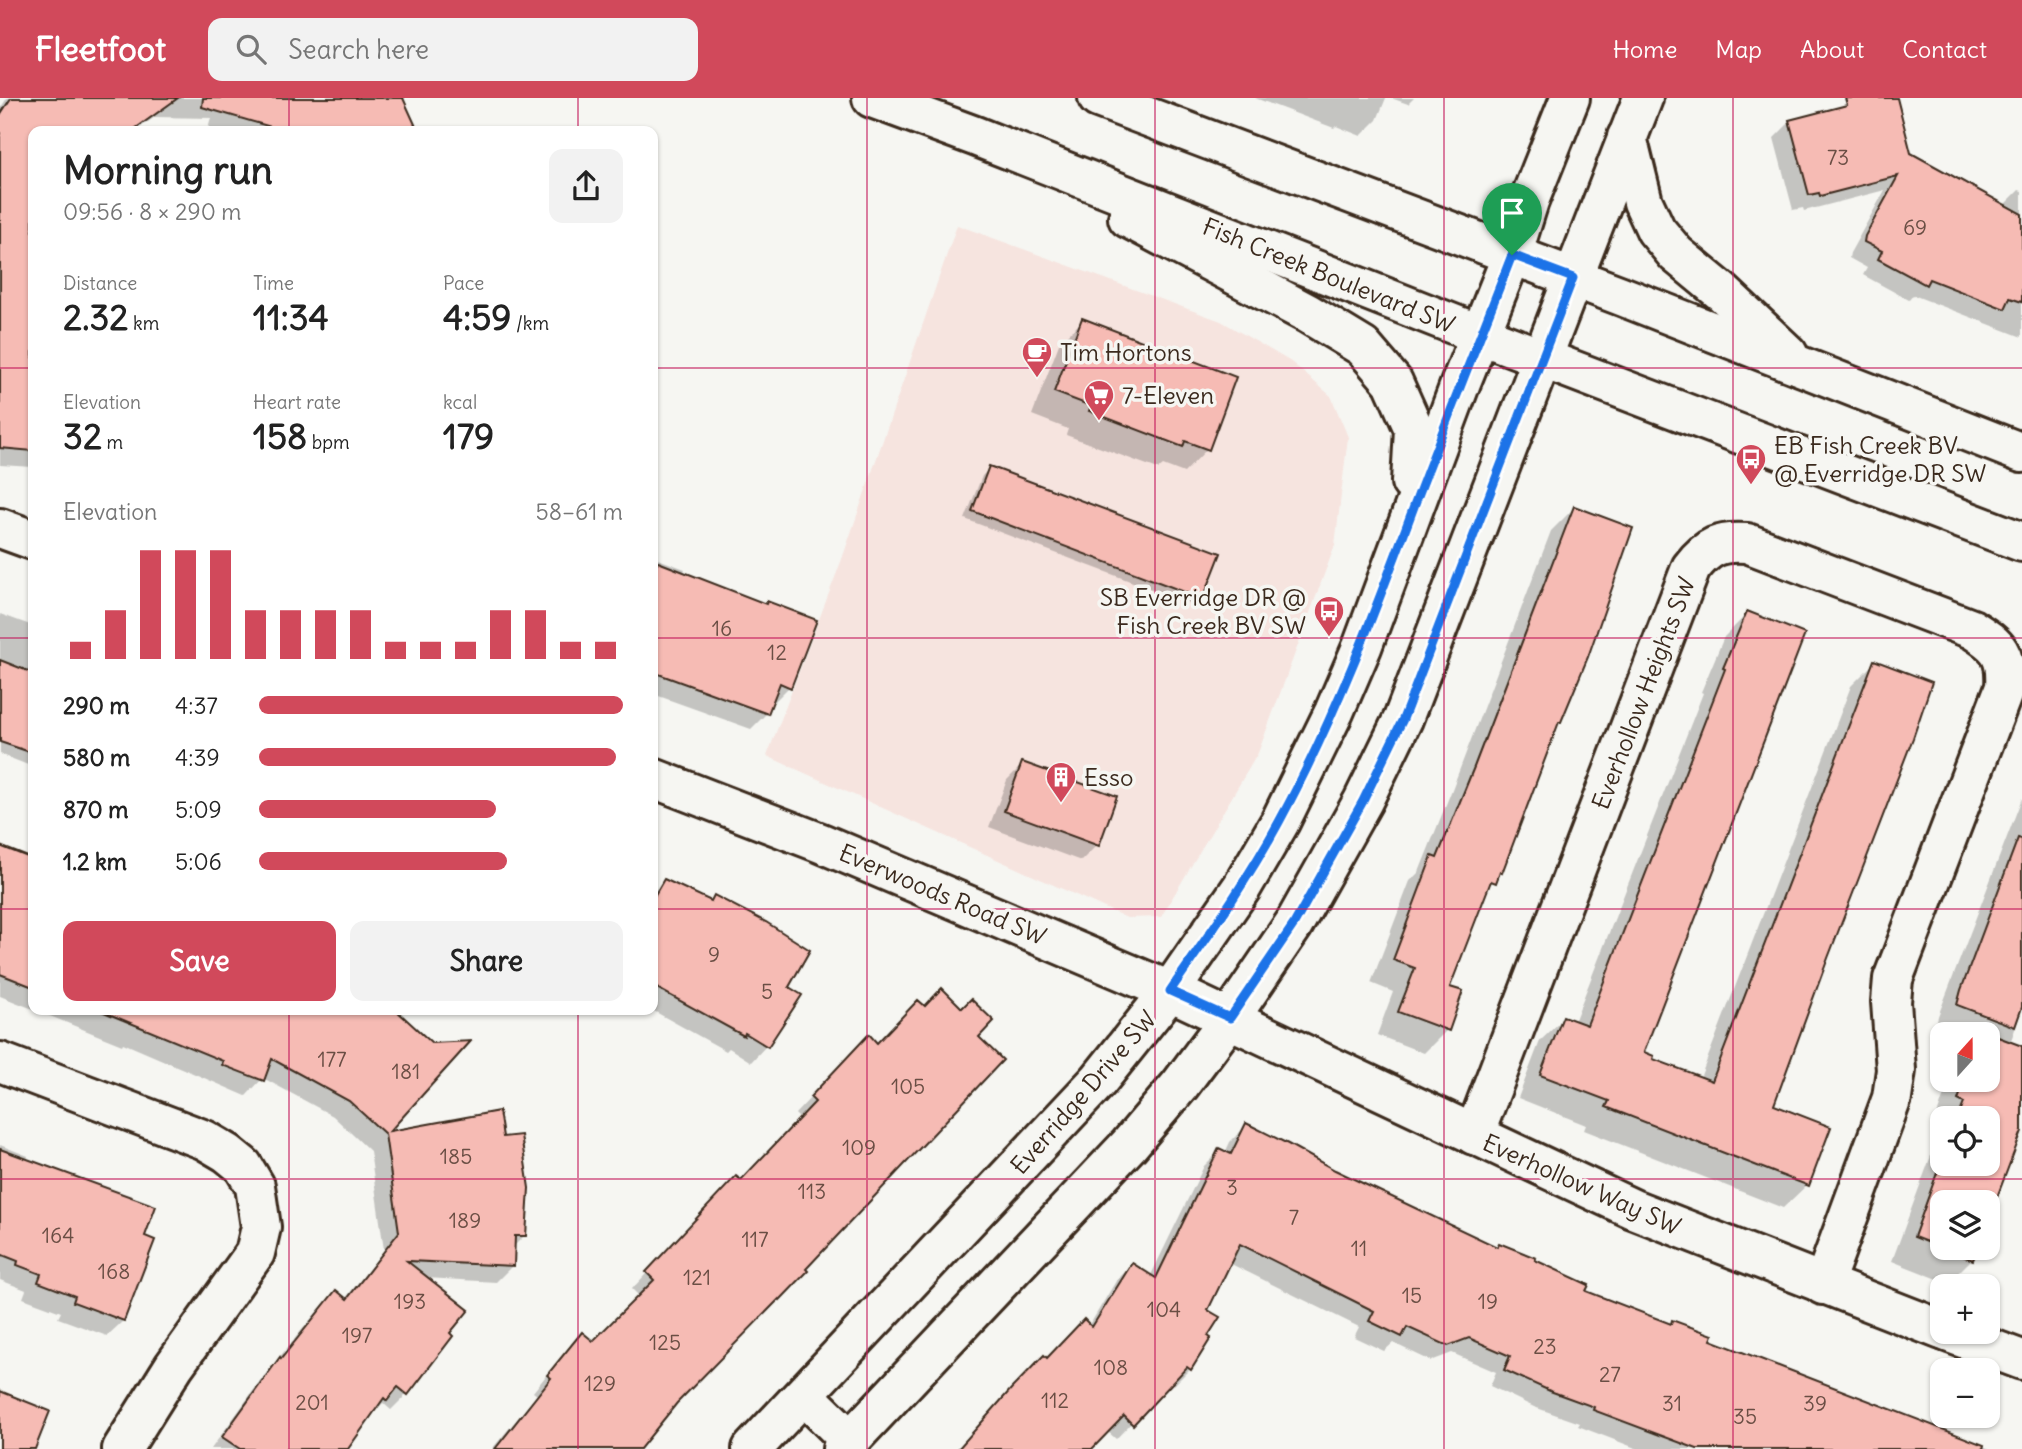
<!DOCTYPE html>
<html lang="en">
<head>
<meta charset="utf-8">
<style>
	:root { --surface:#fff; --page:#f2f2f2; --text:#222; --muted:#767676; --accent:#d1495b }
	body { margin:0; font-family:Delius,sans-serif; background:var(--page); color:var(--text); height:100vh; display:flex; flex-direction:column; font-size:26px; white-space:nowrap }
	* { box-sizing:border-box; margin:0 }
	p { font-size:23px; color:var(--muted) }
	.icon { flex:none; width:38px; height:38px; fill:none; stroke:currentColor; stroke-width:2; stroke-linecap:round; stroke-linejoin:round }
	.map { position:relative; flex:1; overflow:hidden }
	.details { position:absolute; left:28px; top:28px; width:630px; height:889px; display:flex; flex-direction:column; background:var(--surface); border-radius:14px; box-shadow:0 2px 5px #0004 }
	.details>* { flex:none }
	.needle { width:46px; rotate:21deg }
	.controls { position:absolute; left:1930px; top:924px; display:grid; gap:14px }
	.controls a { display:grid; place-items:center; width:70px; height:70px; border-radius:14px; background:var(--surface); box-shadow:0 2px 5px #0004; font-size:35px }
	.pin { position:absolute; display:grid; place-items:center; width:60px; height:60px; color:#fff; margin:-72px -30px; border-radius:50% 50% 50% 0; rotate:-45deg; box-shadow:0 0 7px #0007 }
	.pin .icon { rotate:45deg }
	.round { display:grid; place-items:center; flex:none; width:74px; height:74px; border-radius:14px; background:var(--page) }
	.headline { display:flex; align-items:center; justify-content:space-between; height:119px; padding:0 35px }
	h1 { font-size:38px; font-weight:700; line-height:52px }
	.metrics { display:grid; grid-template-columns:repeat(3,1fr); gap:10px; height:119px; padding:7px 35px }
	.metrics div { display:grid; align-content:center }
	.metrics b { font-size:35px; font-weight:700 }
	.metrics small { font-size:19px; font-weight:400 }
	.metrics p { font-size:19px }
	.chart { height:196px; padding:14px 35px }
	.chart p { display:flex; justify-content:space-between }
	.chart svg { width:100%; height:126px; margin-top:7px; stroke:var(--accent); stroke-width:6 }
	.primary-button { display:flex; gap:14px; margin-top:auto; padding:14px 35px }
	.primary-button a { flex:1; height:80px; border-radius:14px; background:var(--accent); color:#fff; font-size:28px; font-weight:700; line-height:80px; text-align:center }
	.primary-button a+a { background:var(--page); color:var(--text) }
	ul { padding:0 35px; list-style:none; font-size:23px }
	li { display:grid; grid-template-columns:112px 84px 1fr; align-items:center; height:52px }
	li i { height:18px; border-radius:9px; background:var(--accent) }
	header { display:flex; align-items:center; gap:42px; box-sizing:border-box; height:98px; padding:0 35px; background:var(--accent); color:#fff }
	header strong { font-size:33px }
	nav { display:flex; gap:38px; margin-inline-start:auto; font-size:24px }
	.search { width:490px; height:63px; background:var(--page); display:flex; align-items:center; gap:18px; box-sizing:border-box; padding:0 24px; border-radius:14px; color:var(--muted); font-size:26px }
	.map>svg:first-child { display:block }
</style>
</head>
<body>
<header>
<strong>Fleetfoot</strong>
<div class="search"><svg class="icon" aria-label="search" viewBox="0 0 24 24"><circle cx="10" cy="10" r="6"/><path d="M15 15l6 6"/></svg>Search here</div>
<nav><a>Home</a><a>Map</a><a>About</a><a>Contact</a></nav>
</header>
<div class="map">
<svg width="2022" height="1351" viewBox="0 0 2022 1351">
	<rect width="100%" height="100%" fill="#f6f6f2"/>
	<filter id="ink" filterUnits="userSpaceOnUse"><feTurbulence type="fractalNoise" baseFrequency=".0143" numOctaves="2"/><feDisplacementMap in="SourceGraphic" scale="14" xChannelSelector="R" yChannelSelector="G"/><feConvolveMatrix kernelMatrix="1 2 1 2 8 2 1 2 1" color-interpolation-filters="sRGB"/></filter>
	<g filter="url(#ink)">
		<polygon fill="#f6e4df" points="957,127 1221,223 1291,264 1331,298 1348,339 1335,447 1258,655 1161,819 1127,820 767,658 842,461"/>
		<g fill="#0003" fill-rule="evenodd">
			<polygon points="7,0 401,0 416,33 217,33 208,31 211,20 155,19 135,33 33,33 33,95 0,73 0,11"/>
			<polygon points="1255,0 1386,0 1377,22 1361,38 1336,28 1334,30"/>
			<polygon points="1391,0 1414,0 1408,6"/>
			<polygon points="1879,0 1895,0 1909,56 2004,107 2019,92 2022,93 2022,239 1913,197 1909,202 1863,177 1867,170 1849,160 1850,155 1885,92 1804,113 1803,110 1793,112 1774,40 1790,24"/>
			<polygon points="0,95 33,97 33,369 0,367"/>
			<polygon points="1083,222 1207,351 1184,375 1163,367 1158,371 1066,337 1068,331 1032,317 1059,246"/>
			<polygon points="990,370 1202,500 1194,507 965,421 982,378"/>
			<polygon points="1574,410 1560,623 1556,627 1500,774 1485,793 1448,890 1447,932 1424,955 1377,937 1393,894 1371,885 1410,783 1419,774 1451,694 1551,433"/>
			<polygon points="658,461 685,471 683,476 815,523 789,589 773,605 771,604 767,615 751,631 653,596 653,463"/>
			<polygon points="1748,515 1642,955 1651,962 1700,980 1851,588 1875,564 1772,1008 1807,1087 1783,1110 1584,1032 1586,1027 1518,1000 1540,943 1564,920 1574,924 1703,595 1701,594 1724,539"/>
			<polygon points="0,516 33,528 33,669 0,656"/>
			<polygon points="1023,666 1115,699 1097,747 1081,763 989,729 1007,682"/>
			<path d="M2022 700V912L2010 945 2022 950V1028L1988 1118V1104H1942V1150H1976L1972 1161 1948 1185 1892 1163 1942 1028 1934 1026 1949 982H1988V936H1949L1935 931 1938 918ZM1942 1020H1988V1066H1942Z"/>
			<polygon points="0,750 33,763 33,911 0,898"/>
			<polygon points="664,783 709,804 715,799 787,889 799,898 766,948 751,964 729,950 726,953 652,912 653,790 656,792"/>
			<polygon points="35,912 384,912 409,926 385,1036 524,1138 513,1149 512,1168 496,1184 426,1180 448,1235 407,1296 391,1312 383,1305 370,1318 346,1351 211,1351 264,1278 320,1210 336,1194 345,1201 384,1152 370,1053 333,1018 263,980 246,998 123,945 122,947"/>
			<polygon points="976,939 779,1201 763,1217 762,1216 676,1304 636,1351 492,1351 537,1297 533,1294 566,1253 582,1237 593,1245 640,1199 632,1191 720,1096 740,1084 800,1021 795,1016 853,955 877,947"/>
			<polygon points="1246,1028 1334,1073 1584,1194 1670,1227 1673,1224 1708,1243 1990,1351 1638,1351 1578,1328 1580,1325 1534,1309 1490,1288 1496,1274 1452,1255 1431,1263 1393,1245 1384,1253 1354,1239 1359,1229 1229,1165 1205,1213 1190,1271 1174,1287 1170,1284 1116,1341 1107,1333 1092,1351 959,1351 1047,1262 1089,1228 1116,1183 1132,1167 1150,1179 1204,1068 1220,1052 1225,1055 1230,1044"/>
			<polygon points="0,1047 28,1058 27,1062 123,1223 107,1238 58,1220 61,1214 23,1200 26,1192 0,1182"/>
		</g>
		<g fill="#f6bbb4" stroke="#3b2a1e" stroke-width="2">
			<polygon points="11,0 178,0 132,33 33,33 33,353 0,350 0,17"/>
			<polygon points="203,0 403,0 418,33 285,33 202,9"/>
			<polygon points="1845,0 1897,0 1911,55 2022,116 2022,204 2010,200 2005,211 1929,181 1926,187 1878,161 1882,153 1864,144 1865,138 1898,78 1820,98 1819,95 1809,97 1789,22 1847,7"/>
			<polygon points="1082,220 1236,279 1209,352 1185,343 1183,349 1089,313 1091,308 1054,294"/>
			<polygon points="989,368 1221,455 1203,501 972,413"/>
			<polygon points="1574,408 1633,430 1588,559 1561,624 1559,624 1502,775 1500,774 1496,785 1491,783 1450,889 1463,893 1449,933 1398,914 1415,870 1393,862 1432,758 1437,760 1474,669"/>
			<polygon points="653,462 766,506 767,503 817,522 791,590 780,585 768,616 653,574"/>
			<polygon points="1747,513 1805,536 1644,954 1654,958 1653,961 1712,983 1874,562 1932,584 1913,640 1828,860 1774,1007 1831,1029 1809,1088 1606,1009 1609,1003 1540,977 1563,918 1587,927 1725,571 1723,570"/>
			<polygon points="0,562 33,575 33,655 0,644"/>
			<polygon points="1022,664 1117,698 1099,748 1004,713"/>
			<polygon points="2018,740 2022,741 2022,909 2015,929 1957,907 1961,892"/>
			<polygon points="0,748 33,761 33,889 0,876"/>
			<polygon points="664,781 711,803 714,797 766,824 810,852 789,889 802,897 768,949 745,935 744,938 653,888 653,800"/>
			<polygon points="942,890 962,910 971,901 994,923 979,939 1003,962 806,1171 808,1173 780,1202 779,1201 677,1305 640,1351 495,1351 551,1280 547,1277 582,1234 593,1243 654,1182 646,1174 736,1078 741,1082 815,1004 810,999 869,936 877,945 918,902 925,908"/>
			<polygon points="99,912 396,912 432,945 471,943 390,1033 499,1013 503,1039 521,1037 529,1090 526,1138 515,1138 514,1168 407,1163 469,1212 450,1235 453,1238 408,1297 398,1289 387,1303 384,1300 348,1351 240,1351 222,1339 280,1259 281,1261 336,1192 347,1201 399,1134 385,1036 349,1003 272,961 264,983 222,967 223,963"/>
			<polygon points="1982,933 2022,948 2022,1033 1988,1123 1988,1104 1942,1104 1942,1150 1978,1150 1973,1162 1914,1139 1942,1061 1942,1066 1988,1066 1988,1020 1958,1020 1964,1005 1958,1002 1965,982 1988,982 1988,936 1981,936"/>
			<polygon points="1246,1025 1288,1046 1335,1072 1497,1149 1499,1145 1536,1160 1535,1162 1589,1187 1586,1193 1671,1226 1672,1222 1713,1237 1711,1242 1984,1347 1983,1351 1697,1351 1593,1312 1594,1309 1550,1293 1504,1272 1510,1258 1469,1240 1448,1248 1407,1229 1402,1239 1369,1223 1374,1213 1240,1146 1208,1212 1220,1219 1208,1238 1211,1240 1191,1272 1187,1269 1133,1327 1124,1318 1092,1351 958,1351 1012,1290 1044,1257 1047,1260 1084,1221 1092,1229 1132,1165 1156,1180 1219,1050 1231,1056"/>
			<polygon points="0,1051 156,1108 145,1138 155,1142 124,1223 73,1204 75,1198 38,1184 41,1176 17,1167 18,1163 0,1156"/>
			<polygon points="0,1293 50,1313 35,1351 0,1351"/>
		</g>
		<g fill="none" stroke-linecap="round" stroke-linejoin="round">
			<g stroke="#3b2a1e" stroke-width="44">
				<g id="street">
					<polyline points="1512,157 1529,103 1570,0"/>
					<polyline points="1573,180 1643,0"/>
					<polyline points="0,430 33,442"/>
					<polyline points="653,680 821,745 1170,893 1633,1111 1942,1232"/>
					<polyline points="0,964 205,1042 227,1055 243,1068 255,1088 261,1129 255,1155 174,1268 122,1351"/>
					<path d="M1474 1037 1691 470C1708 448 1720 443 1747 445L1972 531C1999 548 2007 556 2005 589L1893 881 1891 904 1896 972 1892 1000 1823 1187"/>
					<polyline points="1947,1234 2022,1262"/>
				</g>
			</g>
			<g stroke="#3b2a1e" stroke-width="44">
				<g id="secondary">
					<polyline points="872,0 975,38 1481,237 2022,444"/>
					<polyline points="1098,0 1619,197 2022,355"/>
					<polyline points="1627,39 1643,104 1656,132 1676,156 1722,194 1788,256"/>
					<polyline points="1128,120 1307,215 1363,249 1393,284 1414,331 1411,384"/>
					<polyline points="804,1297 850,1342"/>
					<polyline points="752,1351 1099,982 1170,893 1242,789 1280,724 1334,614 1362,549 1461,284 1512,157"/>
					<polyline points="842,1351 1129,1047 1180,987 1230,920 1294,826 1363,703 1403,621 1573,180"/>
				</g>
			</g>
			<use href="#street" stroke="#f6f6f2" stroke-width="38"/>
			<use href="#secondary" stroke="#f6f6f2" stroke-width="38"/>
		</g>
	</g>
	<g fill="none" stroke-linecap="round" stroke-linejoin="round" filter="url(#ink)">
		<g stroke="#fff" stroke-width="14">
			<path id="route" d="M1512 157 1573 180 1403 621 1363 703 1294 826 1230 920 1170 893C1208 838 1247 783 1279 724 1335 621 1375 513 1416 403 1447 321 1480 239 1512 157Z"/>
		</g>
		<use href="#route" stroke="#1a73e8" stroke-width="9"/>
	</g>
	<path fill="none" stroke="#c2185b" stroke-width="2" stroke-opacity="0.55" d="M289 0V33M578 0V33M867 0V1351M1155 0V1351M1444 0V1351M1733 0V1351M0 270H33M653 270H2022M0 540H33M653 540H2022M0 811H33M653 811H2022M289 912V1351M578 912V1351M0 1081H2022"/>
	<defs>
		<g id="cafe-pin" transform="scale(1.575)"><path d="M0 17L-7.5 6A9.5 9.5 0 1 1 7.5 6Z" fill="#d1495b" stroke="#f6f6f2"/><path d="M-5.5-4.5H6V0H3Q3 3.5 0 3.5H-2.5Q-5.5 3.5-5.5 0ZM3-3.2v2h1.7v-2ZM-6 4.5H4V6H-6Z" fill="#fff"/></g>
		<g id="supermarket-pin" transform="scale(1.575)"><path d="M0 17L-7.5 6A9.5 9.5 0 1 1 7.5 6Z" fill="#d1495b" stroke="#f6f6f2"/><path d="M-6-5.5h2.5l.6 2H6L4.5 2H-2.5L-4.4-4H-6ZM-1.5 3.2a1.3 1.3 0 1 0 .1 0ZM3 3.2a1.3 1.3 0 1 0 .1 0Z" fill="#fff"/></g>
		<g id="bus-pin" transform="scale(1.575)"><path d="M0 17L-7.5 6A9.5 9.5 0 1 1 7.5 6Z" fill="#d1495b" stroke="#f6f6f2"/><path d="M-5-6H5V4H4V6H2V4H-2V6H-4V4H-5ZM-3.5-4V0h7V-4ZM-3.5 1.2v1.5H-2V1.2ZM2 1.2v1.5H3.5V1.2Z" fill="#fff"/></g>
		<g id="building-pin" transform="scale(1.575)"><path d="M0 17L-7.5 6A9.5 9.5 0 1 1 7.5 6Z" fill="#d1495b" stroke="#f6f6f2"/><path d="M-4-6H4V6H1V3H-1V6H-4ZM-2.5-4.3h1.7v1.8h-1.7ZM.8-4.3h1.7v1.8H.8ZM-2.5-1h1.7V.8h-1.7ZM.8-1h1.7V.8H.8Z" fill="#fff"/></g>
	</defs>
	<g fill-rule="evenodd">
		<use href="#cafe-pin" x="1037" y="254"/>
		<use href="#supermarket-pin" x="1099" y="297"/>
		<use href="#bus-pin" x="1751" y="361"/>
		<use href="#bus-pin" x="1329" y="513"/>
		<use href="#building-pin" x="1061" y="679"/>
	</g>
	<g text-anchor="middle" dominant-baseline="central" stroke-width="7" stroke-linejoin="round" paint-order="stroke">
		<g font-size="21" fill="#6a4e44">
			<text x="1838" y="59">73</text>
			<text x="1915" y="129">69</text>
			<text x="722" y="530">16</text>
			<text x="777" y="554">12</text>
			<text x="714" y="856">9</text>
			<text x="767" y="893">5</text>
			<text x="332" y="961">177</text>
			<text x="406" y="973">181</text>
			<text x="908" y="988">105</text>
			<text x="859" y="1049">109</text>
			<text x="456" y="1058">185</text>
			<text x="1232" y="1089">3</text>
			<text x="812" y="1093">113</text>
			<text x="1294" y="1119">7</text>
			<text x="465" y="1122">189</text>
			<text x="58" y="1137">164</text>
			<text x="755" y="1141">117</text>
			<text x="1359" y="1150">11</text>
			<text x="114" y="1173">168</text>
			<text x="697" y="1179">121</text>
			<text x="1412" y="1197">15</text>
			<text x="410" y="1203">193</text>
			<text x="1488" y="1203">19</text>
			<text x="1164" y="1211">104</text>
			<text x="357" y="1237">197</text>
			<text x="665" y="1244">125</text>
			<text x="1545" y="1248">23</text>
			<text x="1111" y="1269">108</text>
			<text x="1610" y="1276">27</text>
			<text x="600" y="1285">129</text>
			<text x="1055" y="1302">112</text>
			<text x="312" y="1304">201</text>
			<text x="1672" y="1305">31</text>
			<text x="1815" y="1305">39</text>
			<text x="1745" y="1318">35</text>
		</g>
		<g font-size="24" fill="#3b2a1e" stroke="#f6f6f2">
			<text transform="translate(1329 177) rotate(22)">Fish Creek Boulevard SW</text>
			<text transform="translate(1643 595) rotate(-69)">Everhollow Heights SW</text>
			<text transform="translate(943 796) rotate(23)">Everwoods Road SW</text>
			<text transform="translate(1083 994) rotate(-49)">Everridge Drive SW</text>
			<text transform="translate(1582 1086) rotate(24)">Everhollow Way SW</text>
		</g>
		<g font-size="24" fill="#3b2a1e" stroke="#f6f6f2" text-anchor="start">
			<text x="1060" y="254">Tim Hortons</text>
			<text x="1122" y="297">7-Eleven</text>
			<text x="1774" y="347">EB Fish Creek BV<tspan x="1774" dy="28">@ Everridge DR SW</tspan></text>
			<text x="1306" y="499" text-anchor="end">SB Everridge DR @<tspan x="1306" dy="28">Fish Creek BV SW</tspan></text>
			<text x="1084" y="679">Esso</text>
		</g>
	</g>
</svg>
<div class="controls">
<a><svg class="needle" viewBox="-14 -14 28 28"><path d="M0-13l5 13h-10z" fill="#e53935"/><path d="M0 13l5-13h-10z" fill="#767676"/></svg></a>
<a><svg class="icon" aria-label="locate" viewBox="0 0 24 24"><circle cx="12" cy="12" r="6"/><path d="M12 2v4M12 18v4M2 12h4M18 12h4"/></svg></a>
<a><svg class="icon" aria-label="layers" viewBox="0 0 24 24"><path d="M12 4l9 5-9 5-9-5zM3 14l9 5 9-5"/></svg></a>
<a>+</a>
<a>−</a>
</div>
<div class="pin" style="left:1512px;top:157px;background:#1e9e55"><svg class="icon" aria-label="arrive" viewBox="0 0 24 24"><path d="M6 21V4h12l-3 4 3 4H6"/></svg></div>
<section class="details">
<div class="headline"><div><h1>Morning run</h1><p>09:56 · 8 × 290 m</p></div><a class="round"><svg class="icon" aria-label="share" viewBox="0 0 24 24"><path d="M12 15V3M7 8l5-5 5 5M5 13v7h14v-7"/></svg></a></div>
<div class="metrics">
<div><p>Distance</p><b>2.32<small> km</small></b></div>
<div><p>Time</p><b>11:34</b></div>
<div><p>Pace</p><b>4:59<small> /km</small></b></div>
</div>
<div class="metrics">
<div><p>Elevation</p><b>32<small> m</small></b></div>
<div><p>Heart rate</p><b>158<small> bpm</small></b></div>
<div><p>kcal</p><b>179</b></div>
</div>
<div class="chart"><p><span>Elevation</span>58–61 m</p>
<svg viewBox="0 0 160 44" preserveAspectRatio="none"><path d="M5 44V38M15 44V27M25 44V6M35 44V6M45 44V6M55 44V27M65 44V27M75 44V27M85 44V27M95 44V38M105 44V38M115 44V38M125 44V27M135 44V27M145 44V38M155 44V38"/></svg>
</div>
<ul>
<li><b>290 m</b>4:37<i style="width:100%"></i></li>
<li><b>580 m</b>4:39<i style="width:98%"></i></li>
<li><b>870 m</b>5:09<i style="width:65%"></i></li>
<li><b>1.2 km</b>5:06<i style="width:68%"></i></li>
</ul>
<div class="primary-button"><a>Save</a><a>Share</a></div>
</section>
</div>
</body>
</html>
